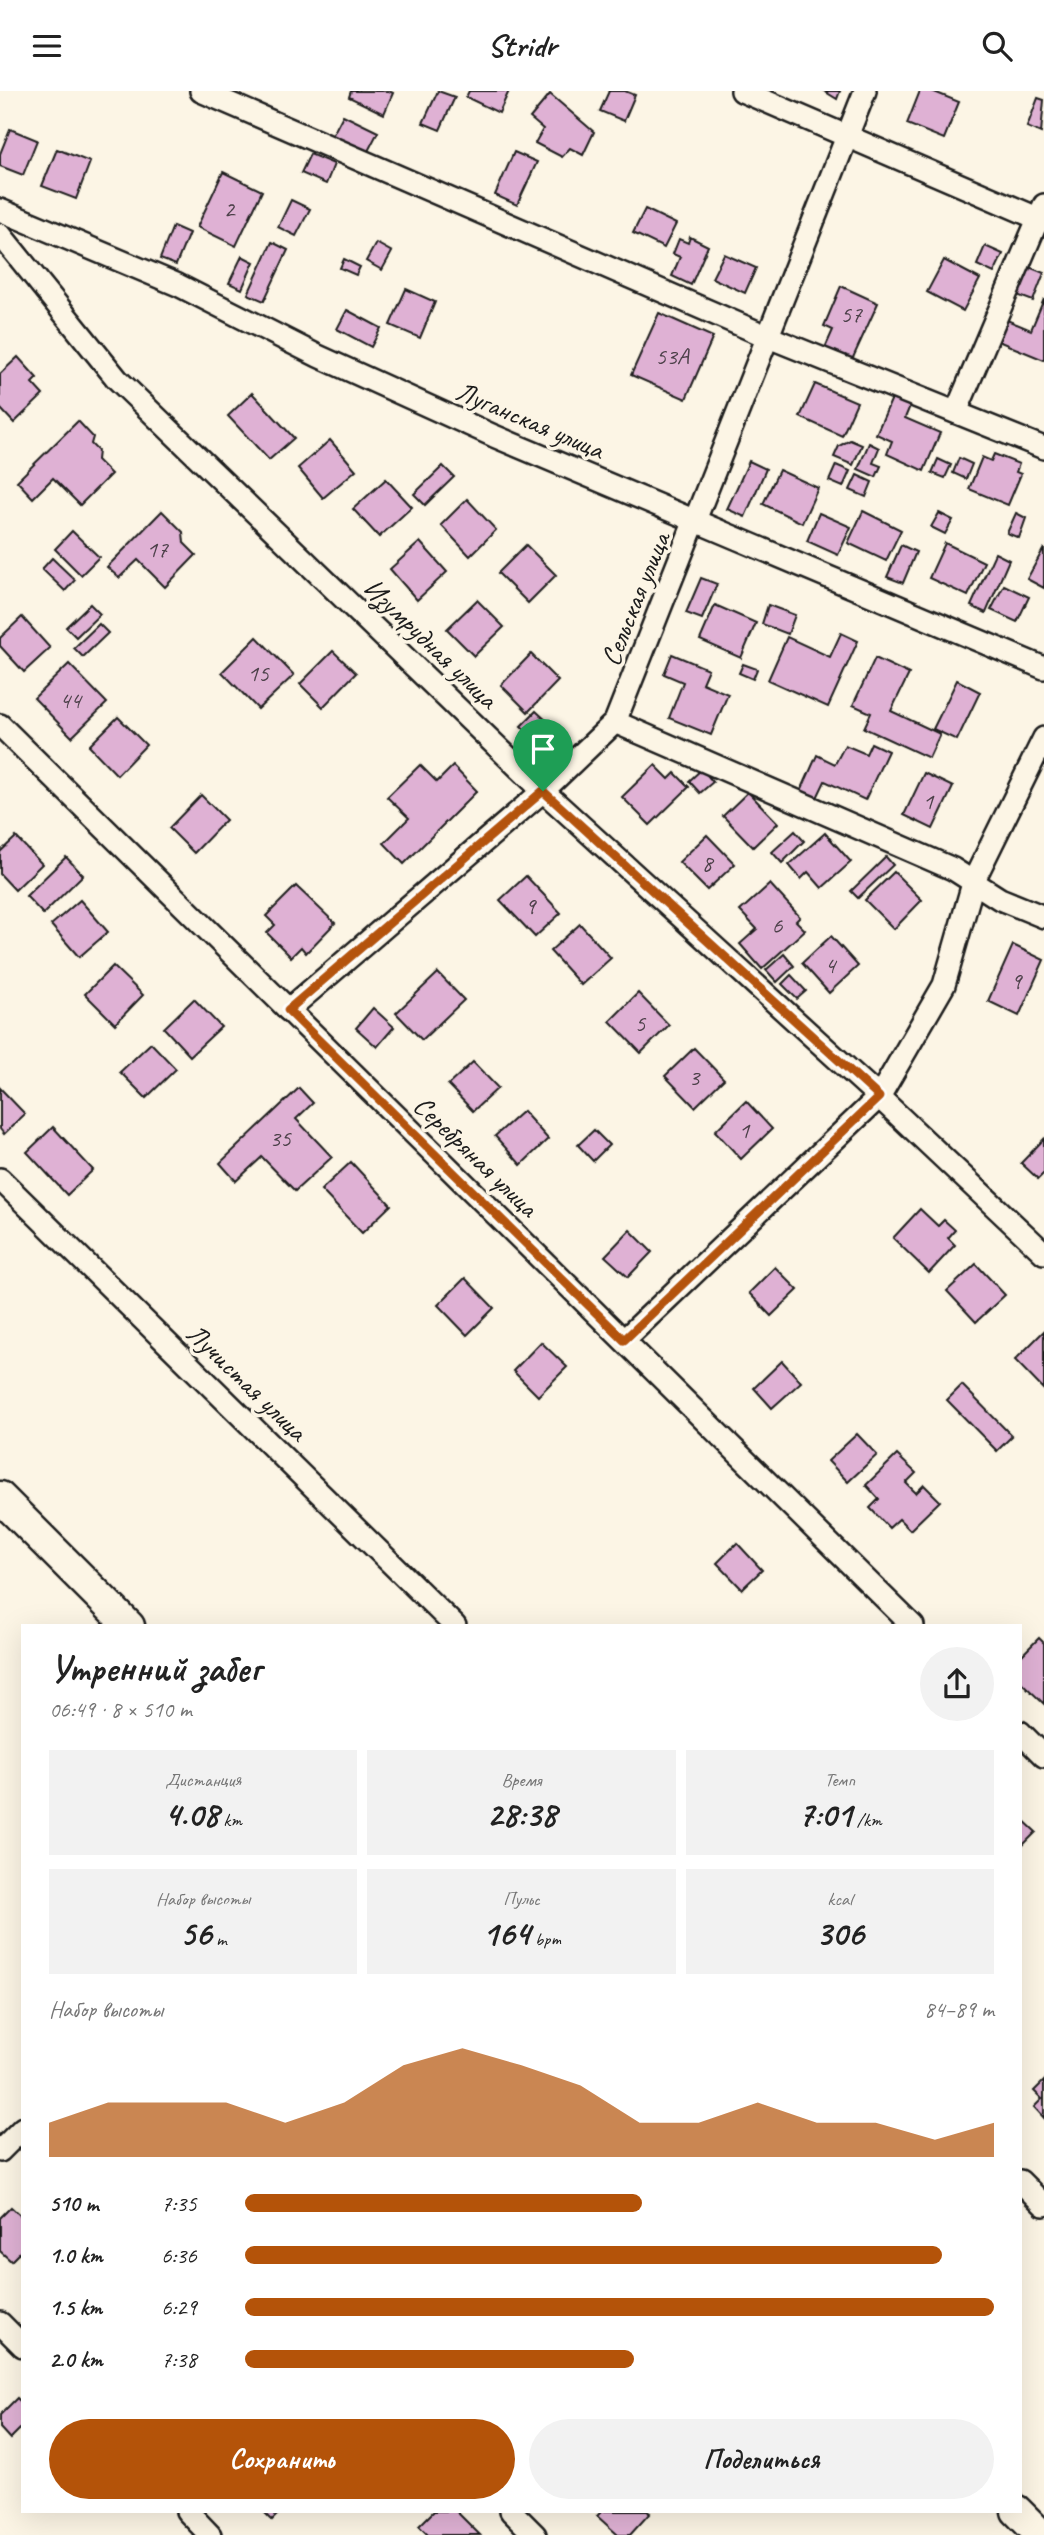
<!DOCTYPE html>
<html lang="ru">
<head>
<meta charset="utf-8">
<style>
	:root { --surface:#fff; --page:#f2f2f2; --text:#222; --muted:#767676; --accent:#b45309 }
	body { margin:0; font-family:Caveat,sans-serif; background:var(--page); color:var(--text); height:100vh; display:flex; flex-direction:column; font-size:26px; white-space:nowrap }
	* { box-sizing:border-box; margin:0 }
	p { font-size:23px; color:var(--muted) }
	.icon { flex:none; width:38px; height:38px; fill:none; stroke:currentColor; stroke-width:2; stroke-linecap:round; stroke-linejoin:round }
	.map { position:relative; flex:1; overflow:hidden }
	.panel { position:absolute; left:21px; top:1533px; width:1001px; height:889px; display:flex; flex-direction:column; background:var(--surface); border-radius:0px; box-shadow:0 7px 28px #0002 }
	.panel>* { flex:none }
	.pin { position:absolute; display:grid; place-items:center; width:60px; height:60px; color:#fff; margin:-72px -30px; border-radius:50% 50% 50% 0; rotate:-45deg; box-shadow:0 0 7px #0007 }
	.pin .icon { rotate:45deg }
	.round { display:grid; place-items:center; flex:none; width:74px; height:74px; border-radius:37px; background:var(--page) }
	.head { display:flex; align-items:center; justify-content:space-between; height:119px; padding:0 28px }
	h1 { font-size:38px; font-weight:600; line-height:52px }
	.figures { display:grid; grid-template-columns:repeat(3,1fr); gap:10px; height:119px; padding:7px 28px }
	.figures div { display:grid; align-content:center; border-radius:0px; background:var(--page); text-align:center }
	.figures b { font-size:35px; font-weight:600 }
	.figures small { font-size:19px; font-weight:400 }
	.figures p { font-size:19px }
	.chart { height:196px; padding:14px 28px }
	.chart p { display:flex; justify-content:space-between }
	.chart svg { width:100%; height:126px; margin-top:7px; fill:var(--accent); opacity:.7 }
	.cta { display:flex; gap:14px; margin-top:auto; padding:14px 28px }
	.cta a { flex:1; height:80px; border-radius:42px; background:var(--accent); color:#fff; font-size:28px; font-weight:600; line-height:80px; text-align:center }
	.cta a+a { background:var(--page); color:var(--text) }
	ul { padding:0 28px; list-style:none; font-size:23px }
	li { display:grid; grid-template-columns:112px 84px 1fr; align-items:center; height:52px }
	li i { height:18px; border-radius:9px; background:var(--accent) }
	header { display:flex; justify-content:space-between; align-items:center; height:91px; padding:0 28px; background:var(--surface); font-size:32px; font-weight:600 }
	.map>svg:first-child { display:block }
</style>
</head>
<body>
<header><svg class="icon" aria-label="menu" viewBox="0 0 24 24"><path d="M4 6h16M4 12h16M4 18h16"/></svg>Stridr<svg class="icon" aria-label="search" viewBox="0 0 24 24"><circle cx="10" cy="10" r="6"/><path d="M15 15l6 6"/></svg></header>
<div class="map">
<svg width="1044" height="2444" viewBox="0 0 1044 2444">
	<rect width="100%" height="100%" fill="#fcf5e5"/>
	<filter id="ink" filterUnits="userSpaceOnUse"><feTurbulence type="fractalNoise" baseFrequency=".0143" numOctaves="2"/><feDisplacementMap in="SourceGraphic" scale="14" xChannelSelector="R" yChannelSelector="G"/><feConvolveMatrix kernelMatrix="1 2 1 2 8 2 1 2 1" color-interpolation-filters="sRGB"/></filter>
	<g filter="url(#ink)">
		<g fill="#dfb1d4" stroke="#1c1c1c" stroke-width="2">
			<polygon points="351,0 389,0 393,2 384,23 349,6"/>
			<polygon points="438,0 455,6 440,39 423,32"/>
			<polygon points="469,0 509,0 499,22 466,6"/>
			<polygon points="609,0 625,0 635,4 624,30 600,20"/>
			<polygon points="824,0 840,0 837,8"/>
			<polygon points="920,0 932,0 959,11 944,48 907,33"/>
			<polygon points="550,3 594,41 583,64 570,57 562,66 535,52 543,38 530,27"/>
			<polygon points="1038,7 1044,9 1041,42 1027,36"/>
			<polygon points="343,24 378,41 367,62 332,45"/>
			<polygon points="10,38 37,49 23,84 0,75 0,63"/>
			<polygon points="57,58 90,71 76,108 42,95"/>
			<polygon points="514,61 537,71 517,114 495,104"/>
			<polygon points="310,63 334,73 326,93 301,82"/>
			<polygon points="223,81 262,100 236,155 197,136"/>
			<polygon points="291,109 310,118 296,145 278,136"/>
			<polygon points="645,118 676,133 664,157 633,142"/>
			<polygon points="173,135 189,142 176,174 160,168"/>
			<polygon points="690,146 708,155 691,194 672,185 680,166 673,163 679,148 688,152"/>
			<polygon points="272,151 288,159 264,210 248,203"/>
			<polygon points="376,152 392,161 382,179 366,170"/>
			<polygon points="985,155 1003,163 994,182 977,174"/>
			<polygon points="724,163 756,177 745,202 712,187"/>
			<polygon points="242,165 254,171 242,198 229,192"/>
			<polygon points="344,168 360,176 356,184 340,177"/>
			<polygon points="944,169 980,188 963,220 927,201"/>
			<polygon points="1029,176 1044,182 1033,210 1017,204"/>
			<polygon points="841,195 878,212 852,269 825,257 833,239 824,235"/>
			<polygon points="406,198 435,211 420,247 390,234"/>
			<polygon points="1044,208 1044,269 998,250 1007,229 1031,239"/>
			<polygon points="347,219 381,237 371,256 337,238"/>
			<polygon points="659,222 713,246 686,308 631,284"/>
			<polygon points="18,266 37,287 32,292 43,304 14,332 0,317 0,283"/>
			<polygon points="815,293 857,311 842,345 800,326"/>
			<polygon points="252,302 294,347 269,369 228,325"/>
			<polygon points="892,307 910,315 905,327 940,342 924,380 887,363 892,350 876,343"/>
			<polygon points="78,330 93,346 91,353 98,360 97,369 111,383 80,414 53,387 33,407 17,390"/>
			<polygon points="330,349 356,379 323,407 298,377"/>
			<polygon points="850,349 862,354 853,374 834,366 839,355"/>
			<polygon points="869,352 879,357 873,372 881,375 876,386 858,378"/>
			<polygon points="994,363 1019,373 1016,381 1021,383 1008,414 969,398 982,366 991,370"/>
			<polygon points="959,367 972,373 966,388 953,382"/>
			<polygon points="938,368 951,374 945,387 932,382"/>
			<polygon points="749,370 766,378 745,426 727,418"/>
			<polygon points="836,374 850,380 843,396 829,390"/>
			<polygon points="443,375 454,386 425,414 414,403"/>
			<polygon points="779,379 818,397 802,432 763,413"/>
			<polygon points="857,384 872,391 866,406 850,399"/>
			<polygon points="386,388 412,416 379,446 353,418"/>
			<polygon points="467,408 496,439 470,465 441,434"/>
			<polygon points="162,420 183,441 184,452 196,464 165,496 138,469 119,487 107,476"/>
			<polygon points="863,420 901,439 886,470 848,452"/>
			<polygon points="819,422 851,436 838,464 807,450"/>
			<polygon points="939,422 953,429 945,443 931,436"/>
			<polygon points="1016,422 1026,427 1019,447 1007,442"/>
			<polygon points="72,440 99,466 81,484 55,458"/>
			<polygon points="420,451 447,481 417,509 390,478"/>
			<polygon points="945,452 984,471 968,505 929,487"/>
			<polygon points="526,454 556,484 528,512 498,482"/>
			<polygon points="901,454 916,461 903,492 887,486"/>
			<polygon points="1044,457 1044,497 1027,488"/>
			<polygon points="995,462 1009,469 986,522 971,515"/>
			<polygon points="52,467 75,489 65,500 42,478"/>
			<polygon points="701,487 717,493 702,528 686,522"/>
			<polygon points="1004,494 1029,506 1017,531 991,519"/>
			<polygon points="477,509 504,536 474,565 447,538"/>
			<polygon points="90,513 100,523 76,546 66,536"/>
			<polygon points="715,514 756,532 741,567 700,549"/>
			<polygon points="768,514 795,524 788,543 762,533"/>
			<polygon points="22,526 50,557 24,581 0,555 0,547"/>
			<polygon points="99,533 108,542 83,566 74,557"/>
			<polygon points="841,542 858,550 828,616 768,589 787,546 830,566"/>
			<polygon points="257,546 294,584 258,618 222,581"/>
			<polygon points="333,560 356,582 323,616 300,593"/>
			<polygon points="531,563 558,590 528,621 501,594"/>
			<polygon points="672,563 708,578 702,592 728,603 711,644 669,627 683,591 664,583"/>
			<polygon points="875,567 909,583 891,620 940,643 929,667 864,637 871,622 853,614"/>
			<polygon points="69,573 107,612 72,646 34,607"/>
			<polygon points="743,573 757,578 753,588 739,582"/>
			<polygon points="957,589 980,601 957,649 933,638"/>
			<polygon points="536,620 548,631 533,646 521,635"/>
			<polygon points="118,626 146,654 117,684 89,655"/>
			<polygon points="871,652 888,660 865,709 825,690 816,709 800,702 817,664 835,673 845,654 866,663"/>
			<polygon points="420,674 437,691 453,675 477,700 404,773 384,752 409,727 387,706"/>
			<polygon points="655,674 669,688 675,682 689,696 650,734 622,706"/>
			<polygon points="702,678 713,691 700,702 689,690"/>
			<polygon points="924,682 953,696 933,738 904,724"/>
			<polygon points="748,701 778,732 753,756 723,725"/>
			<polygon points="201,704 226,729 194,762 169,737"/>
			<polygon points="795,740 804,750 782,772 772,761"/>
			<polygon points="825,742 851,771 822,797 808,781 801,788 789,774"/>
			<polygon points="707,744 735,773 707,799 679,771"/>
			<polygon points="16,746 42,773 15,799 0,783 0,761"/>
			<polygon points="66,766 83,784 43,823 26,805"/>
			<polygon points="886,766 893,774 858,807 851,800"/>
			<polygon points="894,781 922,809 894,838 865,809"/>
			<polygon points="526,785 561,822 535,846 500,809"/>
			<polygon points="770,793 800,826 796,830 805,839 762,878 740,853 757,838 740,820"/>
			<polygon points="296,795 335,832 306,862 301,856 291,866 267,842 275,834 266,825"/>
			<polygon points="80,809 108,841 79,866 51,834"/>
			<polygon points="580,833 611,867 581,894 550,860"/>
			<polygon points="831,845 858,875 829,902 802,872"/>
			<polygon points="1013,854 1044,869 1019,925 988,910"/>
			<polygon points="784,863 794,875 777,891 766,879"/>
			<polygon points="113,875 143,904 115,933 85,903"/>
			<polygon points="438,882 464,909 422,949 396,922"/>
			<polygon points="791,884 806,900 797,908 782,893"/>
			<polygon points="638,902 669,934 641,962 610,930"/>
			<polygon points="194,908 221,936 190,965 164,937"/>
			<polygon points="373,917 394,936 377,956 356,937"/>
			<polygon points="151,952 176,978 146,1007 120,981"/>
			<polygon points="694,957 724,988 695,1016 665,985"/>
			<polygon points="473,971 498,997 473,1020 448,994"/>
			<polygon points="0,997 25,1023 4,1043 0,1038"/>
			<polygon points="299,997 313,1012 296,1028 332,1066 295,1100 262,1066 236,1090 220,1072"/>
			<polygon points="746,1010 772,1038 741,1068 715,1040"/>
			<polygon points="523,1020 548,1048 521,1074 495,1045"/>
			<polygon points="53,1036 93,1079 67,1104 27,1061"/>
			<polygon points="594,1039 609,1054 593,1070 578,1054"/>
			<polygon points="1044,1048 1044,1082 1038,1088 1021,1072"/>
			<polygon points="351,1071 391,1114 362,1142 321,1099"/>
			<polygon points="920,1118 938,1135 944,1129 955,1139 948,1147 955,1154 929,1182 893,1147"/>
			<polygon points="630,1139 652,1161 628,1186 605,1165"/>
			<polygon points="976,1173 1005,1204 976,1231 947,1200"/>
			<polygon points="775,1176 798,1199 771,1225 749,1202"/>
			<polygon points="465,1187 494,1217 467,1244 438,1214"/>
			<polygon points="1044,1240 1044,1299 1015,1269"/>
			<polygon points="541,1251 567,1276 538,1305 513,1280"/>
			<polygon points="782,1270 801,1291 772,1317 754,1297"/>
			<polygon points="962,1294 1012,1345 997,1360 947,1309"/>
			<polygon points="857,1343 877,1364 848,1391 828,1370"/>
			<polygon points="897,1364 916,1382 906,1392 916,1402 924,1394 940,1410 910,1439 899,1428 889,1437 870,1417 879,1408 866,1394"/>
			<polygon points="737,1452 762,1479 742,1498 717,1472"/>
			<polygon points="1039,1547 1044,1552 1044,1613 1020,1590 1020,1566"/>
			<polygon points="1020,1726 1036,1741 1020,1757"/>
			<polygon points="1044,1990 1044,2027 1034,2016 1042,2008 1034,2000"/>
			<polygon points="11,2116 23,2127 23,2158 11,2170 0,2160 0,2127"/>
			<polygon points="17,2307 23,2313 23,2335 10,2348 0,2337 0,2324"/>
			<polygon points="263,2420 281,2420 272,2429"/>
			<polygon points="434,2420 456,2420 480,2444 428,2444 419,2435"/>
			<polygon points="602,2420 647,2420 650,2422 630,2444 618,2444 597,2425"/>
		</g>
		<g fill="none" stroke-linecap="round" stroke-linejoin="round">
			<g stroke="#1c1c1c" stroke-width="26">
				<g id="minor">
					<polyline points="201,0 766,245 1044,357"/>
					<polyline points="742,0 1044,130"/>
					<polyline points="0,119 178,194 318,265 494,345 1044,577"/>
					<polyline points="0,143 117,288 543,700 879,1006 1044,1162"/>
					<polyline points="956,321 1044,114"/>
					<polyline points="615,631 953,778 1000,808 1044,826"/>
					<polyline points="0,634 913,1535"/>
					<polyline points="288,919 543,700 615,631 865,0"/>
					<polyline points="0,1088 455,1535"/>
					<polyline points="624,1249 879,1006 944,894 974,789 1044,647"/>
					<polyline points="1020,1641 1044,1665"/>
					<polyline points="0,2060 23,2037"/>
					<polyline points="1020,2090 1044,2114"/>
					<polyline points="0,2232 23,2255"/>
					<polyline points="187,2420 210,2444"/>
					<polyline points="511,2420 535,2444"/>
				</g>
			</g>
			<g stroke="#1c1c1c" stroke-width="35">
				<g id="secondary">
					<polyline points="0,1406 129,1535"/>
					<polyline points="1017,2420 1041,2444"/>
				</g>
			</g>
			<use href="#minor" stroke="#fcf5e5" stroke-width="21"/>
			<use href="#secondary" stroke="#fcf5e5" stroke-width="30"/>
		</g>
	</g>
	<g fill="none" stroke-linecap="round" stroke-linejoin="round" filter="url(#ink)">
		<g stroke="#fff" stroke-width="14">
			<polygon id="route" points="543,700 879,1006 624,1249 288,919"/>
		</g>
		<use href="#route" stroke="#b45309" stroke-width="9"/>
	</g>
	<g text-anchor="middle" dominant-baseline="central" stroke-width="7" stroke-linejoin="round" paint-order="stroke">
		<g font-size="24" fill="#4d414a">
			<text x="229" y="118">2</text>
			<text x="851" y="223">57</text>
			<text x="672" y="265">53А</text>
			<text x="157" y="458">17</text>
			<text x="258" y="582">15</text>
			<text x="70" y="609">44</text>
			<text x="928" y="710">1</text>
			<text x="707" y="772">8</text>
			<text x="530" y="815">9</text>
			<text x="777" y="834">6</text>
			<text x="830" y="874">4</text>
			<text x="1016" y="890">9</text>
			<text x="640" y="932">5</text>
			<text x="694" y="986">3</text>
			<text x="744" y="1039">1</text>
			<text x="280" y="1047">35</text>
		</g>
		<g font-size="28" fill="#1c1c1c" stroke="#fcf5e5">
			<text transform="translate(530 329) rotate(23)">Луганская улица</text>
			<text transform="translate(635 508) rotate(-68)">Сельская улица</text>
			<text transform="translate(431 552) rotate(44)">Изумрудная улица</text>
			<text transform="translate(476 1065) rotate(44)">Серебряная улица</text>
			<text transform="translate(247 1291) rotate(44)">Лучистая улица</text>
		</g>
	</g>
</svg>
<div class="pin" style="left:543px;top:700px;background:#1e9e55"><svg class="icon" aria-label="arrive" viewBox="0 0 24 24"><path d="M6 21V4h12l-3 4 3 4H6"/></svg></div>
<section class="panel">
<div class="head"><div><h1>Утренний забег</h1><p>06:49 · 8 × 510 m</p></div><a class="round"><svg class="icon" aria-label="share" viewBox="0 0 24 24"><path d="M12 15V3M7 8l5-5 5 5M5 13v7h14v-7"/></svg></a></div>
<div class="figures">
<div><p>Дистанция</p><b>4.08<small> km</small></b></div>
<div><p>Время</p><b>28:38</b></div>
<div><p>Темп</p><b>7:01<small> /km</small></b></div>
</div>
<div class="figures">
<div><p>Набор высоты</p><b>56<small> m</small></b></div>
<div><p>Пульс</p><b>164<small> bpm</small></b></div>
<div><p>kcal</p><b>306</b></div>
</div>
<div class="chart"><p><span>Набор высоты</span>84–89 m</p>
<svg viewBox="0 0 160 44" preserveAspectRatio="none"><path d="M0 44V32L10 25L20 25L30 25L40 32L50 25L60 12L70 6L80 12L90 19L100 32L110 32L120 25L130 32L140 32L150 38L160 32V44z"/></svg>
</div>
<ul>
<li><b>510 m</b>7:35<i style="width:53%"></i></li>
<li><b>1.0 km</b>6:36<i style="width:93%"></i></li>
<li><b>1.5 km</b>6:29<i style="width:100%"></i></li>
<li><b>2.0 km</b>7:38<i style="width:52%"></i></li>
</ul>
<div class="cta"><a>Сохранить</a><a>Поделиться</a></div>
</section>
</div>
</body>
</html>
